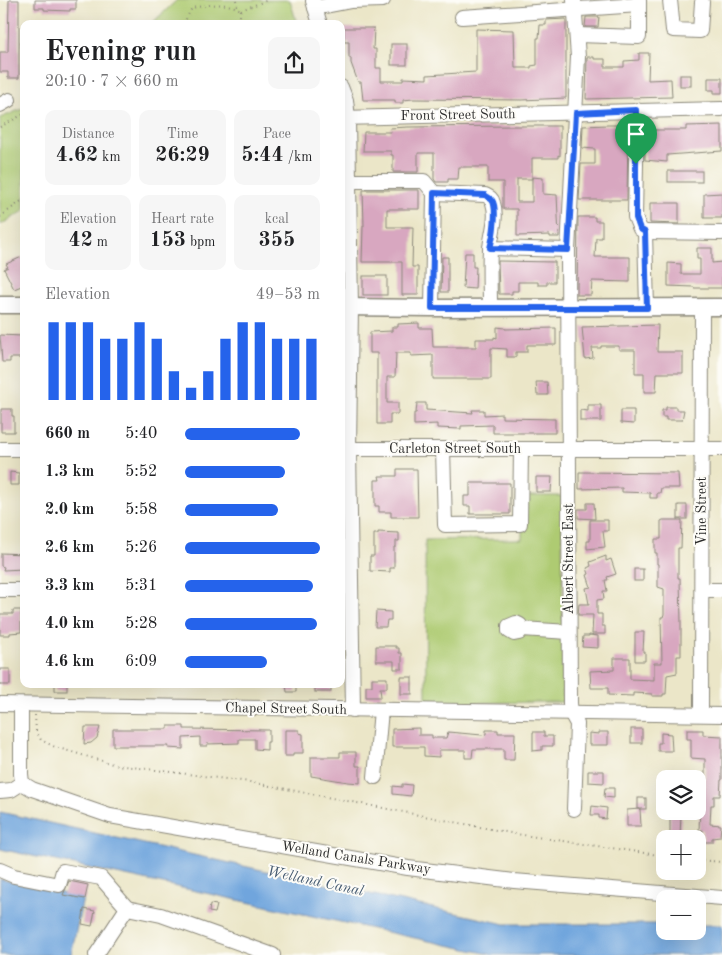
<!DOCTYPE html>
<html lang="en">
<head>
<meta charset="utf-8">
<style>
	:root { --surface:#fff; --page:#f6f6f6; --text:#202124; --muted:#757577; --accent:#2563eb }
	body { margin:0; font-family:"Old Standard TT",serif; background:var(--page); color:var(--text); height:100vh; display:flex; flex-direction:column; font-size:19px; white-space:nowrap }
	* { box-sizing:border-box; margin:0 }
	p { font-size:16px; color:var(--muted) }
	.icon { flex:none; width:28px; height:28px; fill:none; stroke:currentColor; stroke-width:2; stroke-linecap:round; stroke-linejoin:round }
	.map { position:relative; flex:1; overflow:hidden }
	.sheet { position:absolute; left:20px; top:20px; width:325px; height:668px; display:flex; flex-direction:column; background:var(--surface); border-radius:10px; box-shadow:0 5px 20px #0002 }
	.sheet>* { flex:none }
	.controls { position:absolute; left:656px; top:770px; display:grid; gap:10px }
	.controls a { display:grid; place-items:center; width:50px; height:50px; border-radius:10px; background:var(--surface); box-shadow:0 5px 20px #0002; font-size:25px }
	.pin { position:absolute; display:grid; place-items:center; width:42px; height:42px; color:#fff; margin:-51px -21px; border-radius:50% 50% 50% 0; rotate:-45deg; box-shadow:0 0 5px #0007 }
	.pin .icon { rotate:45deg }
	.round { display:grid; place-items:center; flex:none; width:52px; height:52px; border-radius:10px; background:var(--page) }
	.head { display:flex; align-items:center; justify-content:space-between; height:85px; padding:0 25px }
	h1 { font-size:28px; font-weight:600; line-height:38px }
	.stats { display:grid; grid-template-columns:repeat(3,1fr); gap:8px; height:85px; padding:5px 25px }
	.stats div { display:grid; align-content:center; border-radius:10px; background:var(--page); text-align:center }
	.stats b { font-size:21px; font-weight:600 }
	.stats small { font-size:14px; font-weight:400 }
	.stats p { font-size:14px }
	.chart { height:140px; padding:10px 25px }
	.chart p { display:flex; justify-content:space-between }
	.chart svg { width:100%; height:90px; margin-top:5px; stroke:var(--accent); stroke-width:6 }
	ul { padding:0 25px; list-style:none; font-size:16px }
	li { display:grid; grid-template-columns:80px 60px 1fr; align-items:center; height:38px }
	li i { height:12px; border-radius:6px; background:var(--accent) }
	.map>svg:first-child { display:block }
</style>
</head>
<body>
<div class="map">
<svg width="722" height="955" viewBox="0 0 722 955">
	<rect width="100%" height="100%" fill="#fdfcf7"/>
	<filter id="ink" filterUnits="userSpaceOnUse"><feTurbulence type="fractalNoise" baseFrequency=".02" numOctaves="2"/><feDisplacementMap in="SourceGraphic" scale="10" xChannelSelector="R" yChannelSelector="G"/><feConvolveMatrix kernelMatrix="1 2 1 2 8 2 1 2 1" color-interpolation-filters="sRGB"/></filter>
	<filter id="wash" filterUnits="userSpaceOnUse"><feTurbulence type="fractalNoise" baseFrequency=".0096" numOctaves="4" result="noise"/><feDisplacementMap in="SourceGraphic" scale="20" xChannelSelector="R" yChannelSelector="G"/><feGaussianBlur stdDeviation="1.12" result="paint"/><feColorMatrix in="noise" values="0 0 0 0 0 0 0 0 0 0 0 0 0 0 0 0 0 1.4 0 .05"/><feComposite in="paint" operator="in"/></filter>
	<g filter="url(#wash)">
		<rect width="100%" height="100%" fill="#ebe6c8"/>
		<g fill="#aecb72" stroke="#6c7b4e">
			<polygon points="177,0 290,0 297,24 151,24"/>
			<polygon points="24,108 24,211 0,225 0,118"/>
			<polygon points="522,496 562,496 563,702 426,703 425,540 522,539"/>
		</g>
		<g fill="#70a5dd" stroke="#4e6884">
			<polygon points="0,812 505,924 665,924 665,931 698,931 698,925 722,925 722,955 494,955 0,849"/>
			<polygon points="0,879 83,898 71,955 0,955"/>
		</g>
		<g id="blocks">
			<g fill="#d8a7c0">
				<polygon points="9,0 19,0 19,78 8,78 8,72 0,72 0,52 8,52"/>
				<polygon points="35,0 76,0 76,9 70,9 70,11 44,10 44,8 35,8"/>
				<polygon points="586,17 599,17 598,27 585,27"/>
				<polygon points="566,19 566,98 522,100 413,99 403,100 403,103 395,103 395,100 363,100 361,82 358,82 351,63 351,58 349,58 349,42 344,42 344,28 374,28 373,49 376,49 376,68 381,68 381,81 403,81 403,78 427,79 427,75 476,72 476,29 514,30 515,68 531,68 531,66 537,65 537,38 539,38 540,25 546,25 546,20"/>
				<rect x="391" y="44" width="16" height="21"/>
				<polygon points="639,53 649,53 648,80 671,79 672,97 586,99 587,57 594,57 594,59 605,59 605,67 624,67 624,61 639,60"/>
				<rect x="680" y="75" width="11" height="11"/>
				<polygon points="708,78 722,78 722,93 714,93 714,90 708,90"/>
				<polygon points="608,125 628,125 627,200 579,200 581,164 595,164 595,149 582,148 583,126"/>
				<polygon points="722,125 722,151 667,155 667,162 645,160 645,130 686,130 686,126"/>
				<polygon points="518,126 560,126 560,156 558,155 558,158 532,158 532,179 517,179 517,202 532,202 532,177 543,178 543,194 557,195 559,237 550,237 550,235 517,236 517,209 503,209 503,182 488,182 488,167 459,167 458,179 448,179 448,182 436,182 434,179 434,153 418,153 418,172 393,172 393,155 391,155 391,151 363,151 364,132 391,132 390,128 408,127"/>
				<rect x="668" y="171" width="34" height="11"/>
				<polygon points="363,190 419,190 419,209 387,209 387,227 413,227 412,267 418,267 418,295 402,295 402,262 362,262 363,226 364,226"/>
				<polygon points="722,193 722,218 704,218 704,194"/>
				<polygon points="650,203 679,203 679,224 650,223"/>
				<polygon points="578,217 595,217 595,221 602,221 602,238 596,238 595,257 630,257 630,282 592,281 591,295 577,295"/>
				<polygon points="697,248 712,248 712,263 722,262 722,288 694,288 694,287 668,286 668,263 681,264 681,274 700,274 700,259 697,259"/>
				<polygon points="465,253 473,253 473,267 476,267 475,289 463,288"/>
				<polygon points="24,256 24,285 14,289 4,269 8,267 6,264"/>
				<polygon points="442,257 448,257 448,292 441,292"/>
				<polygon points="498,261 555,262 555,282 547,282 547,285 538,285 538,282 518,282 518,291 512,291 512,294 499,294"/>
				<rect x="363" y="276" width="24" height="19"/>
				<polygon points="419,323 419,328 432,328 433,347 476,347 476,339 494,339 494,337 497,338 497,327 505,328 505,329 556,328 556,345 527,345 527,352 516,352 516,357 507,357 507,349 491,348 491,379 433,379 433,355 411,356 411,353 396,353 395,377 387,377 387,403 398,403 398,414 390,414 390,424 377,424 377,353 370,353 370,332 392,331 392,327 398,327 398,324"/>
				<polygon points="658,325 657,352 683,352 683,373 657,373 656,392 644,392 644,373 635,373 635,350 619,350 619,346 601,346 601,348 592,348 593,358 585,359 582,327"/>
				<polygon points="0,335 22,336 22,358 10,358 10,362 2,362"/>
				<polygon points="536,382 547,382 548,395 537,395"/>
				<polygon points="417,403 426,403 426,410 473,413 472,410 484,410 484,415 502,414 502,418 555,419 555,433 493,433 493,425 461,426 461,429 437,428 437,424 414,425 414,413 416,413"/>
				<polygon points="588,405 601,405 601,421 580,421 580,410 588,411"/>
				<polygon points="666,407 676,407 676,410 684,410 682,420 666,420 666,417 662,417 662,410 666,410"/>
				<polygon points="1,409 12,409 12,416 14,416 14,432 1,432"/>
				<polygon points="621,410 634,410 634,424 621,423"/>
				<polygon points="397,469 417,469 418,517 391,517 391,512 379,512 379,506 375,506 375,480 380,480 379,476 397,476"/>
				<polygon points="10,472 19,473 19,485 10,485"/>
				<polygon points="579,472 678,473 679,488 661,488 660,493 657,493 657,498 650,498 650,493 622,492 622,488 579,489"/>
				<polygon points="536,477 552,477 551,492 536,492"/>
				<polygon points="470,483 510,483 510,514 470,514 470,506 464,506 464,496 470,496"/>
				<polygon points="587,503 594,503 595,519 578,518 578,509 587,509"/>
				<rect x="678" y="505" width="9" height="14"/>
				<polygon points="590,520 608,520 608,531 603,531 605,547 587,549 587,541 590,541"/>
				<polygon points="663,520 682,520 681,548 678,548 678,578 680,578 681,623 681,656 677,656 677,673 667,675 666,694 663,694 663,696 652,696 652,694 633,693 633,696 608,695 608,688 591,688 590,671 614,670 614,658 630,658 630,679 654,680 654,663 662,663 661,617 663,617 664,614 664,589 658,587 658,564 657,564 657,553 655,553 655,539 661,539 661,521"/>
				<polygon points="378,532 399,533 399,541 396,541 396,547 394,547 394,568 390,568 390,572 370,571 370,556 374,556 374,534 378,534"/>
				<polygon points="1,553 24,554 24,569 3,570 4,567 1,566"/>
				<polygon points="606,556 606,561 611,559 616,574 607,577 608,580 605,580 607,591 603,591 604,599 597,600 597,614 602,614 602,626 605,626 605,634 592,634 593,615 578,615 579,604 589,604 586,588 591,587 587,575 589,574 587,568 591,566 590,562"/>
				<rect x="634" y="569" width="9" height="12"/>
				<polygon points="13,610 21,610 21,632 10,633 10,635 0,635 0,614 13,614"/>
				<polygon points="376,611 391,612 391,620 387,620 386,627 375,627"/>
				<polygon points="635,632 644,632 643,652 645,652 645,661 635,661"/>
				<polygon points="589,635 598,636 598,648 582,647 583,636 589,636"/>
				<polygon points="376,646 396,646 396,648 399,648 399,653 402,653 402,669 394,669 394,661 376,661"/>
				<rect x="0" y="669" width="10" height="16"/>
				<rect x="401" y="677" width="11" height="17"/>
				<polygon points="372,678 387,678 387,688 380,688 381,697 366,697 366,686 372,686"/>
				<rect x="55" y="684" width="12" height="7"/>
				<polygon points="286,684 296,684 296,692 287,692"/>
				<rect x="315" y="684" width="16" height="8"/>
				<polygon points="168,726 184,726 184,729 269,730 269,742 267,742 267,750 255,749 255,739 239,739 239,743 207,744 207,746 200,746 200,737 183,738 183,749 168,748 169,746 113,746 113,729 168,729"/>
				<polygon points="85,727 100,727 97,738 91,743 84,744"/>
				<polygon points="419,728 419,735 432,735 432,738 446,738 448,732 482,735 486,734 486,730 498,730 498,733 515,733 514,760 504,760 504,749 473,749 472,758 465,758 465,750 439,750 439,757 424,756 424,747 392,747 392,729"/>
				<rect x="631" y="729" width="11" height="14"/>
				<polygon points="285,730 299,730 299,733 303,734 303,753 293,753 293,756 285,756"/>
				<polygon points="687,730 703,730 703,735 722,736 722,780 721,780 720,796 714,796 714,805 711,805 710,824 721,825 720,837 712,838 712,842 703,842 703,830 699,830 700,804 698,804 698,786 705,787 705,759 691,758 691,739 687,739"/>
				<polygon points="533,732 544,732 544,736 553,736 553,746 542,746 542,750 533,751"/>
				<polygon points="599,732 608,732 608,745 589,745 589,733 599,734"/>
				<polygon points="661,733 671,734 672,751 658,751 658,743 661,743"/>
				<polygon points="340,752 356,752 356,766 360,766 360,783 348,782 311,776 311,757 340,757"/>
				<polygon points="588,771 604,771 604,783 588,782"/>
				<polygon points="402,784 412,785 411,796 393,794 393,786 402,787"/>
				<polygon points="605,788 614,788 614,798 604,797"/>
				<rect x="638" y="798" width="8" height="11"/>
				<polygon points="592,806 607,808 606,819 599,818 599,815 591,815"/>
				<polygon points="640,809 641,826 627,826 627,810"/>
				<polygon points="670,815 681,815 680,836 670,836"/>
				<polygon points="69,881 88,885 85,899 63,895"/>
				<polygon points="210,904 217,905 215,913 209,912"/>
				<polygon points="84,909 95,911 92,926 82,924"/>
			</g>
		</g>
	</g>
	<g filter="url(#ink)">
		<use href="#blocks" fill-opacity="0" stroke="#8b887a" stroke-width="1"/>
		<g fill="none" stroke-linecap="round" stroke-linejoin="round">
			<g stroke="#8b887a" stroke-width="16">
				<g id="minor">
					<polyline points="670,0 673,30 700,31 702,2"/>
					<polyline points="313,1 320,24"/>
					<polyline points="315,8 351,1 383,0"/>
					<polyline points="462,17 639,5 639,0"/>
					<polyline points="577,35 639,37 639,5"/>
					<polyline points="341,87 346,100 348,118 351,307 349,449 353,710"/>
					<polyline points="0,105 9,100"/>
					<polyline points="637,110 635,217 640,229 645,232"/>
					<polyline points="341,118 722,109"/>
					<polyline points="349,181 424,181 434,193 432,308"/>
					<path d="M434 193 485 195C489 197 492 198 493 203 498 218 491 234 490 249 489 268 490 289 490 308"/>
					<polyline points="645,232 722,233"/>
					<polyline points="645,232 647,308"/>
					<polyline points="490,248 568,250"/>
					<polyline points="0,449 24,449"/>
					<polyline points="341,449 722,449"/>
					<polyline points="443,449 445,525 520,524 521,450"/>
					<polyline points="0,590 24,590"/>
					<polyline points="702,590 722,590"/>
					<polyline points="522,629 520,625 516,623 509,626 509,631 514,634 519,633 522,629 569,632"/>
					<polyline points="0,704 722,715"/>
					<polyline points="21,705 21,774 22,783"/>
					<polyline points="701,714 702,307"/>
					<polyline points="375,777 381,710"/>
					<polyline points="22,783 32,789 110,816 408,868 514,881 722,898"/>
					<polyline points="0,791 11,790 22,783"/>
					<polyline points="574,809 577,724 571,713 570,703 568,250 578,57 574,0"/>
					<polyline points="0,870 14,876 59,885 63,871 101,878 127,908"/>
					<polyline points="96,955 127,908 161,915 273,955"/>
				</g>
			</g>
			<g stroke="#8b887a" stroke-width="19">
				<g id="major">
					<polyline points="0,305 24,305"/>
					<polyline points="341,307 432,308 722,307"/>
				</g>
			</g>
			<g stroke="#8b887a" stroke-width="2" stroke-dasharray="1 4" stroke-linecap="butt">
				<polyline points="236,0 237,7"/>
				<polyline points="241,10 268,0"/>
				<path d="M185 24V21L192 8C208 5 226 1 241 10"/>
				<polyline points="235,24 239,21 241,10"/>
				<polyline points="0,127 24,114"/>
				<polyline points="0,217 24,199"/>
				<polyline points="35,715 36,731 41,740 55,747 116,765 250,782 516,834 665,856"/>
				<polyline points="698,860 722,862"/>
			</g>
			<use href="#minor" stroke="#fff" stroke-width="14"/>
			<use href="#major" stroke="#fff" stroke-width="16"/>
		</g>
	</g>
	<g fill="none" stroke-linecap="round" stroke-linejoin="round" filter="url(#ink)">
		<g stroke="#fff" stroke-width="10">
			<path id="route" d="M636 110V218L640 229 645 232 647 308H432L434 193 485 195C486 196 491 199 492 200 498 208 493 238 490 248L568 250 576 113Z"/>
		</g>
		<use href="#route" stroke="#2563eb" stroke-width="6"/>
	</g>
	<g text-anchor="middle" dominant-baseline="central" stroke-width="4" stroke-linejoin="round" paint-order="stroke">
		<g font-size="14" fill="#2b2b2b" stroke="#fdfcf7">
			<text transform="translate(458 115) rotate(-1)">Front Street South</text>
			<text x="455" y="449">Carleton Street South</text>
			<text transform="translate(702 511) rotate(-90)">Vine Street</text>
			<text transform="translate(569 559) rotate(-90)">Albert Street East</text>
			<text transform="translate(286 709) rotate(1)">Chapel Street South</text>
			<text transform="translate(356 858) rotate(9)">Welland Canals Parkway</text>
		</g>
		<g font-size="15" font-style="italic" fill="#475c72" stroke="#fdfcf7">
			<text transform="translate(315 882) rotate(12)">Welland Canal</text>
		</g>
	</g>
</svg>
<div class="controls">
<a><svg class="icon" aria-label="layers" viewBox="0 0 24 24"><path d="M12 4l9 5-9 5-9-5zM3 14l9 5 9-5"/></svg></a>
<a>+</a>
<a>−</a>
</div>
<div class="pin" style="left:636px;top:164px;background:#1e9e55"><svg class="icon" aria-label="arrive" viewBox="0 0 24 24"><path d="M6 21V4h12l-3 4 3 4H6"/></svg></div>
<section class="sheet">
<div class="head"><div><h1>Evening run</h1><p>20:10 · 7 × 660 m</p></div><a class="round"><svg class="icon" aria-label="share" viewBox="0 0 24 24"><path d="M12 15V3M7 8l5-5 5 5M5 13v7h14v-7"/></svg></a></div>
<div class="stats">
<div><p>Distance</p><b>4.62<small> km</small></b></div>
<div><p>Time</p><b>26:29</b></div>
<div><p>Pace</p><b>5:44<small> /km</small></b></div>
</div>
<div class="stats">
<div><p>Elevation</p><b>42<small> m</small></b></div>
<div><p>Heart rate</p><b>153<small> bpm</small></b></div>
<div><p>kcal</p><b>355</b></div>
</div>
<div class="chart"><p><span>Elevation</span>49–53 m</p>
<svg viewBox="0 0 160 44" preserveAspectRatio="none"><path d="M5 44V6M15 44V6M25 44V6M35 44V14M45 44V14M55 44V6M65 44V14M75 44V30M85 44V38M95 44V30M105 44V14M115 44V6M125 44V6M135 44V14M145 44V14M155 44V14"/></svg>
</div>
<ul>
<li><b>660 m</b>5:40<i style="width:85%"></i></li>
<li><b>1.3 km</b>5:52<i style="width:74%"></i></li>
<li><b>2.0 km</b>5:58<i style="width:69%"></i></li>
<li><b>2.6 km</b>5:26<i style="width:100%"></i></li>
<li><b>3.3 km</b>5:31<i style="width:95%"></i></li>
<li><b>4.0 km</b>5:28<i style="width:98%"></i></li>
<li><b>4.6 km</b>6:09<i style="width:61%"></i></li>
</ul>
</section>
</div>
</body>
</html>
